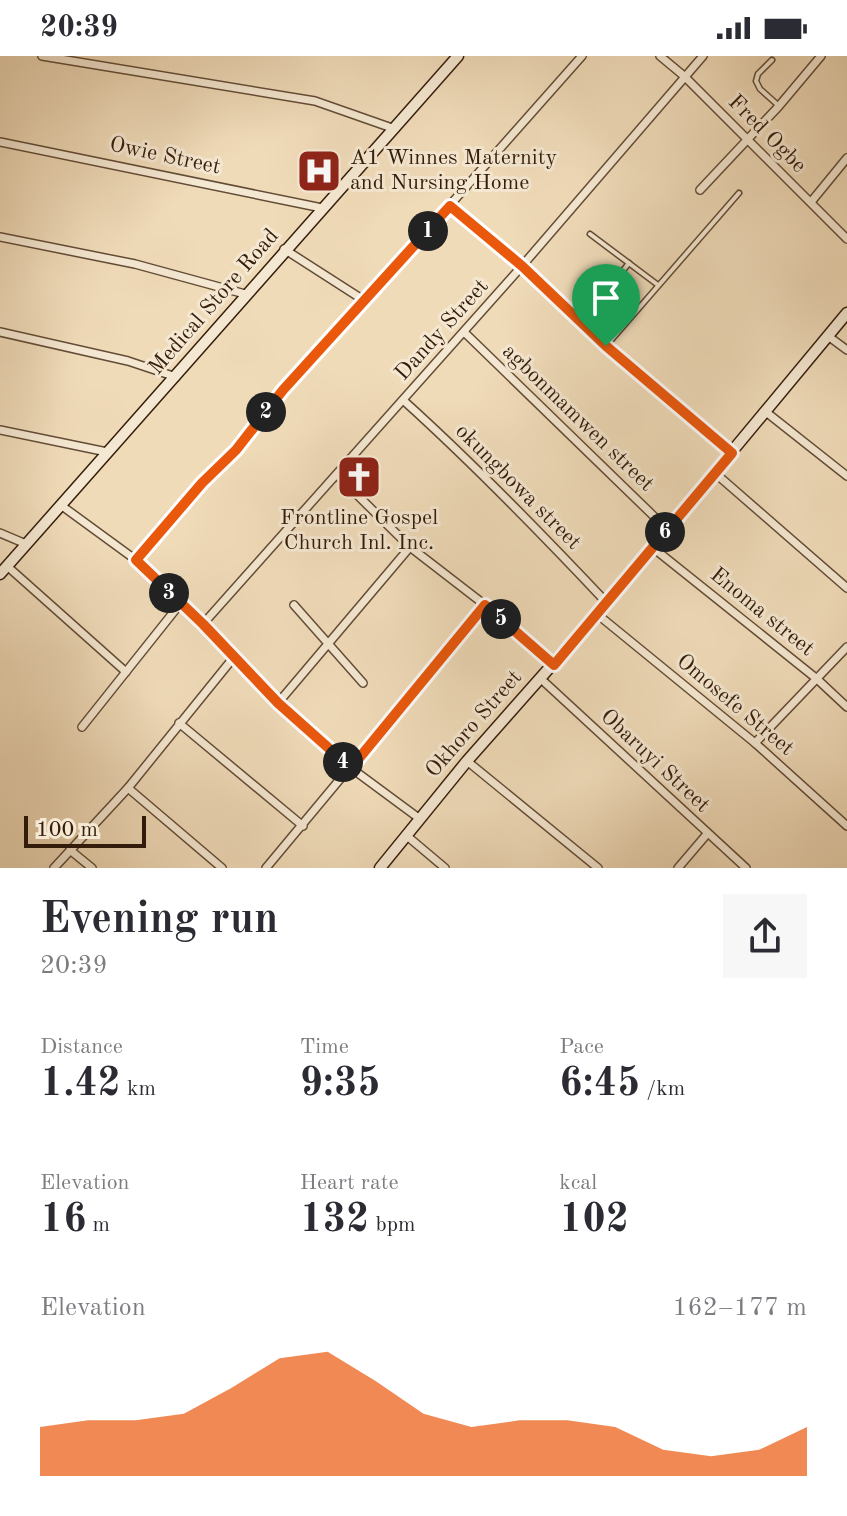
<!DOCTYPE html>
<html lang="en">
<head>
<meta charset="utf-8">
<style>
	:root { --surface:#fff; --page:#f7f7f7; --text:#2b2b33; --muted:#7c7c81; --accent:#ea580c }
	body { margin:0; font-family:"Old Standard TT",serif; background:var(--page); color:var(--text); height:100vh; display:flex; flex-direction:column; font-size:30px; white-space:nowrap }
	* { box-sizing:border-box; margin:0 }
	p { font-size:26px; color:var(--muted) }
	.icon { flex:none; width:44px; height:44px; fill:none; stroke:currentColor; stroke-width:2; stroke-linecap:round; stroke-linejoin:round }
	.map { position:relative; height:812px; overflow:hidden }
	.drawer { display:flex; flex-direction:column; background:var(--surface); flex:1 }
	.drawer>* { flex:none }
	.scale { position:absolute; left:24px; bottom:20px; width:122px; box-sizing:border-box; padding-left:8px; border:4px solid #341c0b; border-top:0; font-size:22px; line-height:28px; white-space:nowrap; color:#341c0b; -webkit-text-stroke:6px #f5e8d2; paint-order:stroke }
	.pin { position:absolute; display:grid; place-items:center; width:68px; height:68px; color:#fff; margin:-82px -34px; border-radius:50% 50% 50% 0; rotate:-45deg; box-shadow:0 0 8px #0007 }
	.pin .icon { rotate:45deg }
	.km { position:absolute; width:40px; height:40px; margin:-20px; border-radius:50%; background:#222; color:#fff; font-size:22px; line-height:40px; text-align:center }
	.round { display:grid; place-items:center; flex:none; width:84px; height:84px; border-radius:0px; background:var(--page) }
	.headline { display:flex; align-items:center; justify-content:space-between; height:136px; padding:0 40px }
	h1 { font-size:44px; font-weight:800; line-height:60px }
	.stats { display:grid; grid-template-columns:repeat(3,1fr); gap:12px; height:136px; padding:8px 40px }
	.stats div { display:grid; align-content:center }
	.stats b { font-size:40px; font-weight:800 }
	.stats small { font-size:22px; font-weight:400 }
	.stats p { font-size:22px }
	.chart { height:224px; padding:16px 40px }
	.chart p { display:flex; justify-content:space-between }
	.chart svg { width:100%; height:144px; margin-top:8px; fill:var(--accent); opacity:.7 }
	.status { display:flex; justify-content:space-between; align-items:center; height:56px; padding:0 40px; background:var(--surface); direction:ltr }
	.status svg { height:22px; fill:currentColor }
	.map>svg:first-child { display:block }
</style>
</head>
<body>
<div class="status"><b>20:39</b><svg viewBox="0 0 49 12"><path d="M0 12V9h3v3zM5 12V6h3v6zM10 12V3h3v9zM15 12V0h3v12zM26 1h20v11H26zM47 4h2v5h-2z"/></svg></div>
<div class="map">
<svg width="847" height="812" viewBox="0 0 847 812">
	<rect width="100%" height="100%" fill="#f0dbb9"/>
	<filter id="stains"><feTurbulence type="fractalNoise" baseFrequency=".0025" numOctaves="4"/><feColorMatrix values="0 0 0 0 .2 0 0 0 0 .09 0 0 0 0 .02 0 0 0 .5 -.17"/></filter>
	<radialGradient id="worn" r=".72"><stop offset=".6" stop-color="#630" stop-opacity="0"/><stop offset="1" stop-color="#630" stop-opacity=".3"/></radialGradient>
	<g fill="none" stroke-linecap="round" stroke-linejoin="round">
		<g stroke="#634c36" stroke-width="7">
			<g id="lane">
				<polyline points="772,4 758,18 756,25 760,33 779,50"/>
				<polyline points="590,178 658,229"/>
				<polyline points="595,250 629,207"/>
				<polyline points="606,290 739,137"/>
			</g>
		</g>
		<g stroke="#634c36" stroke-width="10">
			<g id="street">
				<polyline points="42,0 315,45 392,72"/>
				<polyline points="660,0 684,20 847,183"/>
				<polyline points="0,86 322,152"/>
				<polyline points="700,134 779,50 821,0"/>
				<polyline points="811,146 847,102"/>
				<polyline points="450,150 522,210 606,290 732,397"/>
				<polyline points="0,181 135,208 245,238"/>
				<polyline points="284,193 365,245"/>
				<polyline points="0,276 128,305 176,321"/>
				<polyline points="464,276 667,473"/>
				<polyline points="828,280 847,294"/>
				<path d="M403 344C474 408 540 476 606 546"/>
				<polyline points="766,356 847,420"/>
				<polyline points="0,374 107,396"/>
				<polyline points="715,417 847,532"/>
				<polyline points="338,420 410,491 485,549 554,609"/>
				<polyline points="62,450 136,504 203,568 278,647 351,712 420,763"/>
				<polyline points="0,477 26,488"/>
				<polyline points="652,491 817,623 847,651"/>
				<polyline points="136,504 202,427 236,394 283,334 365,245 582,0"/>
				<polyline points="7,510 126,616"/>
				<polyline points="294,549 363,627"/>
				<polyline points="597,558 755,687 847,770"/>
				<polyline points="203,568 522,210 703,0"/>
				<polyline points="540,622 746,812"/>
				<polyline points="278,647 410,491"/>
				<polyline points="179,667 303,770"/>
				<polyline points="82,671 180,548"/>
				<polyline points="755,687 847,591"/>
				<polyline points="467,705 598,812"/>
				<polyline points="128,732 222,812"/>
				<polyline points="407,780 445,812"/>
				<polyline points="70,794 92,812"/>
				<polyline points="54,812 128,732 234,601"/>
				<polyline points="266,812 485,549"/>
				<polyline points="678,812 707,778"/>
			</g>
		</g>
		<g stroke="#341c0b" stroke-width="13">
			<g id="secondary">
				<polyline points="0,518 458,0"/>
				<polyline points="380,812 467,705 597,558 847,257"/>
			</g>
		</g>
		<use href="#lane" stroke="#f5e8d2" stroke-width="4"/>
		<use href="#street" stroke="#f5e8d2" stroke-width="7"/>
		<use href="#secondary" stroke="#f5e8d2" stroke-width="10"/>
	</g>
	<g fill="none" stroke-linecap="round" stroke-linejoin="round">
		<g stroke="#fff" stroke-width="16">
			<polygon id="route" points="450,150 522,210 606,290 732,397 554,609 485,549 351,712 278,647 203,568 136,504 202,427 236,394 283,334"/>
		</g>
		<use href="#route" stroke="#ea580c" stroke-width="10"/>
	</g>
	<defs>
		<g id="hospital-square" transform="scale(2.3)"><rect x="-9" y="-9" width="18" height="18" rx="4" fill="#8f2418" stroke="#f5e8d2"/><path d="M-5-5h3v3.5h4V-5h3V5h-3V1.5h-4V5h-3Z" fill="#fff"/></g>
		<g id="church-square" transform="scale(2.3)"><rect x="-9" y="-9" width="18" height="18" rx="4" fill="#8f2418" stroke="#f5e8d2"/><path d="M-1.2-6h2.4v3.5h3.3v2.4h-3.3V6h-2.4V-.1h-3.3v-2.4h3.3Z" fill="#fff"/></g>
	</defs>
	<g fill-rule="evenodd">
		<use href="#hospital-square" x="319" y="115"/>
		<use href="#church-square" x="359" y="421"/>
	</g>
	<g text-anchor="middle" dominant-baseline="central" stroke-width="6" stroke-linejoin="round" paint-order="stroke">
		<g font-size="22" fill="#341c0b" stroke="#f5e8d2">
			<text transform="translate(767 78) rotate(45)">Fred Ogbe</text>
			<text transform="translate(165 100) rotate(12)">Owie Street</text>
			<text transform="translate(214 246) rotate(-49)">Medical Store Road</text>
			<text transform="translate(442 274) rotate(-48)">Dandy Street</text>
			<text transform="translate(578 362) rotate(44)">agbonmamwen street</text>
			<text transform="translate(518 431) rotate(45)">okungbowa street</text>
			<text transform="translate(762 556) rotate(39)">Enoma street</text>
			<text transform="translate(735 649) rotate(40)">Omosefe Street</text>
			<text transform="translate(474 668) rotate(-49)">Okhoro Street</text>
			<text transform="translate(655 705) rotate(43)">Obaruyi Street</text>
		</g>
		<g font-size="22" fill="#341c0b" stroke="#f5e8d2" text-anchor="start">
			<text x="350" y="102">A1 Winnes Maternity<tspan x="350" dy="25">and Nursing Home</tspan></text>
			<text x="359" y="462" text-anchor="middle">Frontline Gospel<tspan x="359" dy="25">Church Inl. Inc.</tspan></text>
		</g>
	</g>
	<rect width="100%" height="100%" filter="url(#stains)"/>
	<rect width="100%" height="100%" fill="url(#worn)"/>
</svg>
<div class="scale">100 m</div>
<div class="pin" style="left:606px;top:290px;background:#1e9e55"><svg class="icon" aria-label="arrive" viewBox="0 0 24 24"><path d="M6 21V4h12l-3 4 3 4H6"/></svg></div>
<b class="km" style="left:428px;top:175px">1</b>
<b class="km" style="left:266px;top:356px">2</b>
<b class="km" style="left:169px;top:537px">3</b>
<b class="km" style="left:343px;top:706px">4</b>
<b class="km" style="left:501px;top:563px">5</b>
<b class="km" style="left:665px;top:476px">6</b>
</div>
<section class="drawer">
<div class="headline"><div><h1>Evening run</h1><p>20:39</p></div><a class="round"><svg class="icon" aria-label="share" viewBox="0 0 24 24"><path d="M12 15V3M7 8l5-5 5 5M5 13v7h14v-7"/></svg></a></div>
<div class="stats">
<div><p>Distance</p><b>1.42<small> km</small></b></div>
<div><p>Time</p><b>9:35</b></div>
<div><p>Pace</p><b>6:45<small> /km</small></b></div>
</div>
<div class="stats">
<div><p>Elevation</p><b>16<small> m</small></b></div>
<div><p>Heart rate</p><b>132<small> bpm</small></b></div>
<div><p>kcal</p><b>102</b></div>
</div>
<div class="chart"><p><span>Elevation</span>162–177 m</p>
<svg viewBox="0 0 160 44" preserveAspectRatio="none"><path d="M0 44V29L10 27L20 27L30 25L40 17L50 8L60 6L70 15L80 25L90 29L100 27L110 27L120 29L130 36L140 38L150 36L160 29V44z"/></svg>
</div>
</section>
</body>
</html>
